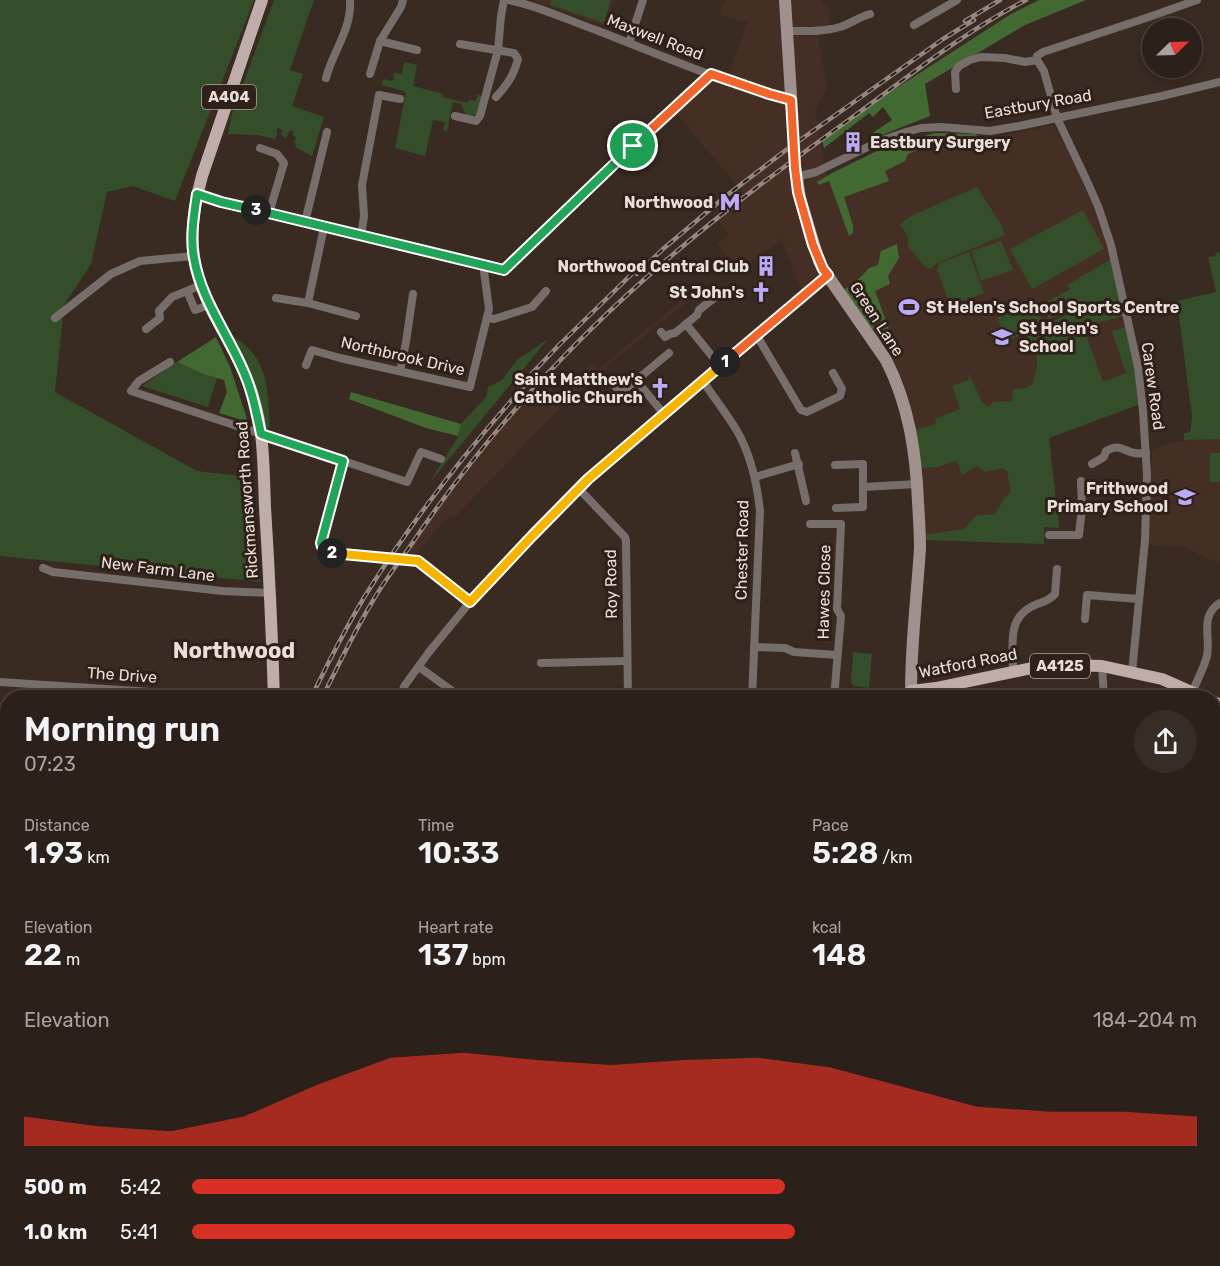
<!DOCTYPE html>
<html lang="en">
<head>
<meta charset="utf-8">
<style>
	:root { --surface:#2b201a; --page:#372d27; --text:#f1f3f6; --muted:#a6a3a2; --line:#473e39; --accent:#d93025 }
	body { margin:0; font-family:Rubik,sans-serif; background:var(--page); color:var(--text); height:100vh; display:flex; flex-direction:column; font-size:22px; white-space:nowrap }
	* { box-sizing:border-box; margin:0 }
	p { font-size:20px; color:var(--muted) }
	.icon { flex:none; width:33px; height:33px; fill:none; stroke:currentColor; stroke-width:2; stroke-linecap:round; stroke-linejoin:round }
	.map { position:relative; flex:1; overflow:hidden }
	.sheet { position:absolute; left:0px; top:690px; width:1221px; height:576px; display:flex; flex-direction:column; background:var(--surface); border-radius:24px 24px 0 0; box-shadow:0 3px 9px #0003,0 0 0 2px var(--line) }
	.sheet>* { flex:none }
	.needle { width:39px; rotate:67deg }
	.buttons { position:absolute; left:1142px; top:18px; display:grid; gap:12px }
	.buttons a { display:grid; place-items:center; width:60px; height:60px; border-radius:50%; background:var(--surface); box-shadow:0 3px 9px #0003,0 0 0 2px var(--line); font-size:30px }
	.pin { position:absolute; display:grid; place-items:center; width:51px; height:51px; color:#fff; margin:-26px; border:3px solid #fff; border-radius:50%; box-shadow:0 2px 6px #0007 }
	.km { position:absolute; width:30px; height:30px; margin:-15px; border-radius:50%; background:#222; color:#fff; font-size:16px; line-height:30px; text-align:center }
	.round { display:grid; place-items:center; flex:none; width:63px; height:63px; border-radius:32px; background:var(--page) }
	.headline { display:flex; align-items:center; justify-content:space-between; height:102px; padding:0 24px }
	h1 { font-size:33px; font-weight:600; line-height:45px }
	.figures { display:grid; grid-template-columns:repeat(3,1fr); gap:9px; height:102px; padding:6px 24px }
	.figures div { display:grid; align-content:center }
	.figures b { font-size:30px; font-weight:600 }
	.figures small { font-size:16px; font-weight:400 }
	.figures p { font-size:16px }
	.chart { height:168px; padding:12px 24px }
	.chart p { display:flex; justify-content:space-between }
	.chart svg { width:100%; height:108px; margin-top:6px; fill:var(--accent); opacity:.7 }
	ul { padding:0 24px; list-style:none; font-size:20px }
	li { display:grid; grid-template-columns:96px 72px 1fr; align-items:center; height:45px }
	li i { height:15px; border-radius:8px; background:var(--accent) }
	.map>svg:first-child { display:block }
</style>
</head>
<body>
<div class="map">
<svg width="1220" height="1266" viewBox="0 0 1220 1266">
	<rect width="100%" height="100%" fill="#392a22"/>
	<g fill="#452f25">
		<polygon points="532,0 615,0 609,14 617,16 612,29"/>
		<polygon points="725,0 822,0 822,5 829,5 830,23 818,35 827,88 815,111 825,168 841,213 829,175 885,147 935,133 1002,136 1054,125 1084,180 1109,246 1124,315 1138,405 1049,438 1059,528 1044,527 1044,544 924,540 909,410 833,275 802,294 782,241 783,239 739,269 717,244 728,234 718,221 747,197 672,109 711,74 727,80 747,23 751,22 743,22 719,15"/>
		<polygon points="692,292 695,295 584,385 549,419 454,518 450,515 415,555 407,552 438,507 531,392 545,404 592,363 598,369"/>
		<polygon points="1193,439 1220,439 1220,564 1184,547 1148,545 1152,450 1170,443"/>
	</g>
	<g fill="#354e2a">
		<polygon points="0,0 254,0 175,201 133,186 107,192 91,264 64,305 55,392 197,471 250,477 261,582 0,556"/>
		<polygon points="274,0 314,0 290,70 303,74 292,106 324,117 312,156 295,147 296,144 294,142 296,137 292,135 294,132 290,130 286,138 281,135 283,130 278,128 276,132 278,133 275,139 257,135 228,134 232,114"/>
		<polygon points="551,0 611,0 604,23 550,5"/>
		<polygon points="404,62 417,65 413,86 443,94 442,97 468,103 469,100 476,101 477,95 482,96 477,114 471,117 467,116 461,104 453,102 447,131 443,130 445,122 433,120 425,156 395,148 406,92 382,85 383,79 393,81 394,73 402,74"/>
		<polygon points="977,187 999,221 1005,235 937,263 930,269 925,267 908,246 908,237 900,224 913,215"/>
		<polygon points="1083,210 1104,249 1032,289 1010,249"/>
		<polygon points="1001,241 1006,252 1013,270 981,281 971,251"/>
		<polygon points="969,252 984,293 950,306 937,269 940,263"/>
		<polygon points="1220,252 1220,439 1184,440 1184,433 1190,432 1192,416 1177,301 1216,292 1208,257 1216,256 1215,253"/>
		<path d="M1111 259 1124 315C1111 320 1101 322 1087 325V338L1103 382 1126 373 1112 331 1126 327 1135 369 1138 405 1049 438 1059 528 1044 527V544L925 540 924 535 964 529 976 516 995 514 1004 499 1011 491 1007 471 1002 468 985 472 977 466 962 475 957 461 937 467 921 468 915 430 936 424 935 419 960 409 952 386 969 380 968 376 969 374 982 402 989 407 993 402 1012 401 1013 389 1026 388 1032 385C1039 364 1041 350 1024 334L1004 341 998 317 1021 310 1037 311 1044 327 1078 308 1079 304 1049 319 1041 305 1071 289 1067 285Z"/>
		<path d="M221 328C229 334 238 339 245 345 269 366 268 397 270 427L261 434 255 404Z"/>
		<polygon points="548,339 430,482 458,437 461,424 486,397 488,387 502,380 517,360"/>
		<polygon points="177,362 203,374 217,378 208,407 142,386"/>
		<rect x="1210" y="453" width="10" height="29"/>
		<polygon points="853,652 872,654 869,688 854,686 851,683"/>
		<polygon points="0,906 7,906 8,1039 6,1039 0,1082"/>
		<polygon points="7,1053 8,1258 116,1259 114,1266 0,1266 0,1109"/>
		<polygon points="591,1258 746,1258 747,1263 770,1261 771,1266 584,1266"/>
		<polygon points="993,1259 1041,1259 1058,1266 996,1266"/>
	</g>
	<g fill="#436932">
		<polygon points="1039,0 1086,0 1025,25 925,84 930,116 872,139 871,134 892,120 883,107 873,117 869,113 824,148 822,139 895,89 1011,14"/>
		<polygon points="935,133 976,134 981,141 964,147 942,140 908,154 905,161 885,171 889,181 844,197 853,225 853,233 849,236 829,181 819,185 817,182 832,173 885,147"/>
		<polygon points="897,244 899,258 888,276 890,284 875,291 890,332 881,344 844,290 862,276 869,268 878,265 881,251"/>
		<polygon points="216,337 230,367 248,422 219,413 227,392 224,380 203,374 177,362"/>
		<polygon points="351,392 461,424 458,436 426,428 349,399"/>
		<polygon points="592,1258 690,1259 706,1266 584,1266"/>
	</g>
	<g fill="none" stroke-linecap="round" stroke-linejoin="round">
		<polyline stroke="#224b7c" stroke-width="2" points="0,803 8,803"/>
		<g stroke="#776e6c" stroke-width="8">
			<path d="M509 0C539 6 567 20 596 30 660 55 724 83 791 100"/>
			<polyline points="914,25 957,0"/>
			<path d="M788 31C804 31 824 32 840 27 850 24 859 17 870 14"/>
			<polyline points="380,41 417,50"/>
			<polyline points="629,43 643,0"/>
			<path d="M460 44 514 53 518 59C514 75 507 85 496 97"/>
			<polyline points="370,74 380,41 401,7 403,0"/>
			<path d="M326 78C333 51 352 29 350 0"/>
			<polyline points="956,89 955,72 959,66 970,60 981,57 1005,58 1025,62 1037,60"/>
			<polyline points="455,116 476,121 480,116 498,50 501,16 504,0"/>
			<polyline points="260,148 277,154 284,163 269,213"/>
			<polyline points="796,177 816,172 880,141 906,132 921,128 941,127 990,131 1019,126 1162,96 1220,82"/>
			<polyline points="197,194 221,202 324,227 504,270 648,131 711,74"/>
			<polyline points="305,222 327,132"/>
			<polyline points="361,236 364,216 362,185 379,95 400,99"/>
			<polyline points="201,285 187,291 195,310 209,305"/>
			<polyline points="276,298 308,303 356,316"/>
			<polyline points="308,303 324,227"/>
			<polyline points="55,318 111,274 140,261 193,256"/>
			<polyline points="487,318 494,319 532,307 546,291"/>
			<polyline points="686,324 720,366"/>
			<polyline points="146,329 160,318 159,311 172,297 187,291"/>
			<polyline points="661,332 665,337 670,334 675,333 697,315 699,310 718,295"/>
			<polyline points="757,336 801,410 807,412 840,396 842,389 833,373"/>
			<polyline points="170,362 139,381 131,391 407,482 421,452 441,459"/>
			<polyline points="306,365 312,350 340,358 470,387 489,309 483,264"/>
			<polyline points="400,371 406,342 413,294"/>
			<polyline points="609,379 621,393 669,353"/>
			<polyline points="636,380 664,414"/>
			<path d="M703 381C714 398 727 414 737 431 751 455 757 483 760 511L752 698"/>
			<polyline points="795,453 806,501"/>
			<polyline points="343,461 321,543 322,548 327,552 374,558"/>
			<path d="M1092 464 1104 457 1106 451C1121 443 1122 451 1135 453 1139 454 1142 453 1146 453"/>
			<polyline points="835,465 863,464 863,507 836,508"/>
			<polyline points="755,477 799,464"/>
			<polyline points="1081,481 1082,507"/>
			<polyline points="864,487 917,484"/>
			<polyline points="579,489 625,537 626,541 628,698"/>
			<polyline points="810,524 841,524 837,609 841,616 834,698"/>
			<polyline points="1049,535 1079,535 1082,507 1101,508 1146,504"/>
			<polyline points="418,561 470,602"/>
			<polyline points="43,568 53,572 222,591 270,593"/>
			<polyline points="1085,619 1087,595 1139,599"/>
			<polyline points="754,647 785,648 794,652 837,655"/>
			<polyline points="541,663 627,661"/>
			<polyline points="1102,666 1104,698"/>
			<polyline points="419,667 462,698"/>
			<path d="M1013 671C1013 648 1007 619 1031 607 1041 601 1047 603 1055 594L1057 569"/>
			<polyline points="1132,672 1145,540 1147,475 1143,411 1138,367 1111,245 1098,206 1086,179 1057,118 1044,71 1037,60 1037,56 1043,52 1149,17 1197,0"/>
			<polyline points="0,682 242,698"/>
			<path d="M1193 691C1197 680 1204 668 1207 656 1211 637 1199 616 1220 603"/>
			<polyline points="399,698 405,685 429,652 470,602 532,536 588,479 828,275"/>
			<polyline points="0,769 8,769"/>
			<polyline points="0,820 8,820"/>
			<polyline points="0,898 8,898"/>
			<polyline points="1214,905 1220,904"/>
			<polyline points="1214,1020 1220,1021"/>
			<polyline points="1214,1132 1220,1137"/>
			<polyline points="448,1258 455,1266"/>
			<polyline points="816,1258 817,1266"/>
			<polyline points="1156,1258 1173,1266"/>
			<polyline points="1199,1266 1220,1258"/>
		</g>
		<g stroke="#776e6c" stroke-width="10">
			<polyline points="929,1258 930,1266"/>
			<polyline points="571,1266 578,1258"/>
		</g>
		<g stroke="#a0918f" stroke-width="12">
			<polyline points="785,0 793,127"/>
			<path d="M795 164 800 198 819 261 823 269 886 360C909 405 916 453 918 502 919 518 920 533 920 548 917 596 911 643 911 691"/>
		</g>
		<g stroke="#c0adaa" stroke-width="12">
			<path d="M262 0 202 176C195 201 190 231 194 257 199 296 224 330 241 365 251 386 258 411 261 434 264 458 264 483 265 507 269 570 272 634 274 698"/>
			<polyline points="911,698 911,691 936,688 1032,668 1066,665 1102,666 1162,679 1205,698"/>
			<polyline points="1214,702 1220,705"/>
			<polyline points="280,1266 280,1258"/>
		</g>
		<g stroke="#948781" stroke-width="4.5">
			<g id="rail">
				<polyline points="965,21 1000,0"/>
				<polyline points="637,274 663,249 726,196 786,150 943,39 974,20"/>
				<polyline points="519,387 560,344 640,266"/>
				<path d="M311 698C328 663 345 629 365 596 412 520 467 450 526 384"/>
				<path d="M322 698C338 666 353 634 371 604 383 583 397 564 411 545 483 438 571 341 670 257 727 208 789 163 850 119 908 77 962 33 1026 0"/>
				<polyline points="128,1266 130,1258"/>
			</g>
		</g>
		<use href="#rail" stroke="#2f2019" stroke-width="2" stroke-dasharray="7" stroke-linecap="butt"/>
		<polyline stroke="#776e6c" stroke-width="8" points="374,558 418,561"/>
		<polyline stroke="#a0918f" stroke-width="12" points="793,127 795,164"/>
	</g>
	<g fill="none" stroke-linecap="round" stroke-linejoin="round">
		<g stroke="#fff" stroke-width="12">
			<polyline id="split-1" points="633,146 711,74 769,94 791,100 795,168 798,192 813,245 823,269 828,275 725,362"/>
		</g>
		<g stroke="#fff" stroke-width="12">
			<polyline id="split-2" points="332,553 418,561 470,602 532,536 588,479 725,362"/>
		</g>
		<g stroke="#fff" stroke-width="12">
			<path id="split-3" d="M256 210 221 202 197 194C194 215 190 238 194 258 201 299 226 331 242 368 252 389 256 411 261 434L343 461 321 543C322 550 326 552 332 553"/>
		</g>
		<g stroke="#fff" stroke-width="12">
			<polyline id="split-4" points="256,210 504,270 633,146"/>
		</g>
		<use href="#split-1" stroke="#f0652b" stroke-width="8"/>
		<use href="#split-2" stroke="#f5b400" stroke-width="8"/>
		<use href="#split-3" stroke="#22a559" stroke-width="8"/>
		<use href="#split-4" stroke="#22a559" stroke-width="8"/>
	</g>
	<defs>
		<g id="building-bare" transform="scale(1.62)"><path d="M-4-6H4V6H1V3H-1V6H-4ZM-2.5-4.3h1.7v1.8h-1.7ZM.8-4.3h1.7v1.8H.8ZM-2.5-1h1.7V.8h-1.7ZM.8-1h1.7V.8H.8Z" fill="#bbaaf6" stroke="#2f2019" stroke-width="2.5" paint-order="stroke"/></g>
		<g id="metro-bare" transform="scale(1.62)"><path d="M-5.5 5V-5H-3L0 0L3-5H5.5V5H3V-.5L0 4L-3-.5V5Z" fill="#bbaaf6" stroke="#2f2019" stroke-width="2.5" paint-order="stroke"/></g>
		<g id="church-bare" transform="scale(1.62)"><path d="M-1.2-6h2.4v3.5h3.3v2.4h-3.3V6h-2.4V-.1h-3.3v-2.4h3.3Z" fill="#bbaaf6" stroke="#2f2019" stroke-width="2.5" paint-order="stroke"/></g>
		<g id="stadium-bare" transform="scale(1.62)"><path d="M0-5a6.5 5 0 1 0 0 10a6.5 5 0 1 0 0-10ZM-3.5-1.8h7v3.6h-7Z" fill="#bbaaf6" stroke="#2f2019" stroke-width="2.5" paint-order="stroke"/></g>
		<g id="school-bare" transform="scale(1.62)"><path d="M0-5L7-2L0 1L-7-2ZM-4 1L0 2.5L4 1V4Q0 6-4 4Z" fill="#bbaaf6" stroke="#2f2019" stroke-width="2.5" paint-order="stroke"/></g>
	</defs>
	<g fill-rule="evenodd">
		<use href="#building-bare" x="853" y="142"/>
		<use href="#metro-bare" x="730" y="202"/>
		<use href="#building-bare" x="766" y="266"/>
		<use href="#church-bare" x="761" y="292"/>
		<use href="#stadium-bare" x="909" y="307"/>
		<use href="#school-bare" x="1002" y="337"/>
		<use href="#church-bare" x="660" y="388"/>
		<use href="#school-bare" x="1185" y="497"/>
	</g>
	<g text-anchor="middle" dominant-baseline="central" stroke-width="6" stroke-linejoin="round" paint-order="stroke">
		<g fill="#2f2019" stroke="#b1a59f" stroke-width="1.5">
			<rect x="202" y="85" width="54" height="24" rx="4.5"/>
			<rect x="1030" y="654" width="60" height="24" rx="4.5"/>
		</g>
		<g font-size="15" font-weight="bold" fill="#e9ded9">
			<text x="229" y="97">A404</text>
			<text x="1060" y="666">A4125</text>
		</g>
		<g font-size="16" fill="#e9ded9" stroke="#2f2019">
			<text transform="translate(655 37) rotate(21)">Maxwell Road</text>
			<text transform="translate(1038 104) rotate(-10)">Eastbury Road</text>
			<text transform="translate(877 319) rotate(57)">Green Lane</text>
			<text transform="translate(403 356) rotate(13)">Northbrook Drive</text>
			<text transform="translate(1153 386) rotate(82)">Carew Road</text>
			<text transform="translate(247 500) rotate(-94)">Rickmansworth Road</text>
			<text transform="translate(742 550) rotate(-89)">Chester Road</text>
			<text transform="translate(158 569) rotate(7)">New Farm Lane</text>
			<text transform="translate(611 584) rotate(-91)">Roy Road</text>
			<text transform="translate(824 592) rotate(-89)">Hawes Close</text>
			<text transform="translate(968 663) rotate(-11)">Watford Road</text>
			<text transform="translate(122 675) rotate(4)">The Drive</text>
		</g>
		<g font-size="16" font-weight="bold" fill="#e9ded9" stroke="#2f2019" text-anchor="end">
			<text x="870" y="142" text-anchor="start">Eastbury Surgery</text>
			<text x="713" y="202">Northwood</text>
			<text x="749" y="266">Northwood Central Club</text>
			<text x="744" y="292">St John's</text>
			<text x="926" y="307" text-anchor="start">St Helen's School Sports Centre</text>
			<text x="1019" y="328" text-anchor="start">St Helen's<tspan x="1019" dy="18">School</tspan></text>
			<text x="643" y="379">Saint Matthew's<tspan x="643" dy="18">Catholic Church</tspan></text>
			<text x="1168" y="488">Frithwood<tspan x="1168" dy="18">Primary School</tspan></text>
		</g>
		<g font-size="22" font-weight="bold" fill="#e9ded9" stroke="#2f2019">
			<text x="234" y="650">Northwood</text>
		</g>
	</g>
</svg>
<div class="buttons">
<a><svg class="needle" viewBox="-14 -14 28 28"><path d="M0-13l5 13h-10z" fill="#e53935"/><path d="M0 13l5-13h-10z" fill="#a6a3a2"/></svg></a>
</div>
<div class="pin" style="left:633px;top:146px;background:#1e9e55"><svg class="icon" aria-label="arrive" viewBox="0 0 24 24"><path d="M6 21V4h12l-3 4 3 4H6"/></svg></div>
<b class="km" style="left:725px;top:362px">1</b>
<b class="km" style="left:332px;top:553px">2</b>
<b class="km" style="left:256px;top:210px">3</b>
<section class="sheet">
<div class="headline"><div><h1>Morning run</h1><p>07:23</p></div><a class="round"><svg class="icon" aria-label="share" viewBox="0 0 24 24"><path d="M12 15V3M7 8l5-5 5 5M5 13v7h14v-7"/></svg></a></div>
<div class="figures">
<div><p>Distance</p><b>1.93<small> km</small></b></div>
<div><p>Time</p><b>10:33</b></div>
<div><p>Pace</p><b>5:28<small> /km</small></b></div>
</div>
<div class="figures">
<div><p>Elevation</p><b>22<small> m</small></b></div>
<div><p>Heart rate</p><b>137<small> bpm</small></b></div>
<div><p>kcal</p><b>148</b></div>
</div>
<div class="chart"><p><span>Elevation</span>184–204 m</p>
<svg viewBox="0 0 160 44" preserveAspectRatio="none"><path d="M0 44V32L10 36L20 38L30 32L40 19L50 8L60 6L70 9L80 11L90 9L100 8L110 12L120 20L130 28L140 30L150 30L160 32V44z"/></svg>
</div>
<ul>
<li><b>500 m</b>5:42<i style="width:59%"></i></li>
<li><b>1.0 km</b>5:41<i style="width:60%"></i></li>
</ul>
</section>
</div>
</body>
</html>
